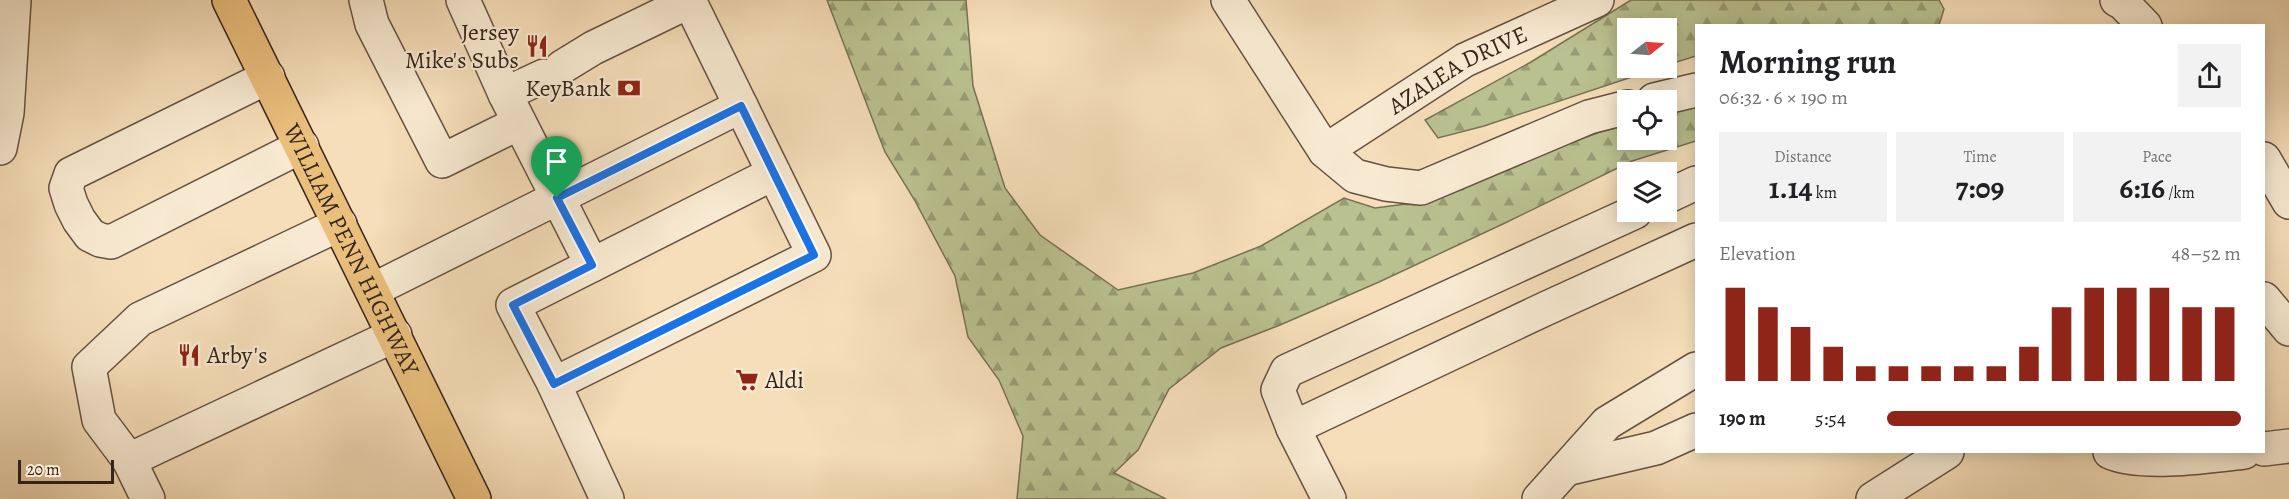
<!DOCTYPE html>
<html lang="en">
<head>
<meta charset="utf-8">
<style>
	:root { --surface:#fff; --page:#f2f2f2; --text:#202124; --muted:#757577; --accent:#8f2418 }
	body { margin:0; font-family:Alegreya,serif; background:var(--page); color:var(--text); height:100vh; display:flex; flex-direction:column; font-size:22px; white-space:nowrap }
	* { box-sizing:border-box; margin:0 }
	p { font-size:20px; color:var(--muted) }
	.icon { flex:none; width:33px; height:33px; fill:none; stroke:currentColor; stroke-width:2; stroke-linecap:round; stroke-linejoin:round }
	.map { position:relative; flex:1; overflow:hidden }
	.drawer { position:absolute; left:1695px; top:24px; width:570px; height:429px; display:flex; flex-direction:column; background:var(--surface); border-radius:0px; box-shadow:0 3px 15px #0003 }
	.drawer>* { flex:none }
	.needle { width:39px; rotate:73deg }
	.buttons { position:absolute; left:1617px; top:18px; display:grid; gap:12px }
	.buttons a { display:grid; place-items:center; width:60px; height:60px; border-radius:0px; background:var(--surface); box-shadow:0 3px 15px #0003; font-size:30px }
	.scale { position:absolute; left:18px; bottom:15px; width:96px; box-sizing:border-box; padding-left:6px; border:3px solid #36241a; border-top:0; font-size:16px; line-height:21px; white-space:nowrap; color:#36241a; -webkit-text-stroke:4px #f8ead2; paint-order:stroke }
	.pin { position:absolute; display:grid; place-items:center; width:51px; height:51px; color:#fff; margin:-62px -26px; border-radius:50% 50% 50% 0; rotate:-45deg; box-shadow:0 0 6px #0007 }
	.pin .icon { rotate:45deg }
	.round { display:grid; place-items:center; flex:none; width:63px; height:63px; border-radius:0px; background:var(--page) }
	.headline { display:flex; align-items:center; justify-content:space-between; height:102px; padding:0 24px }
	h1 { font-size:33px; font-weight:700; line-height:45px }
	.stats { display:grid; grid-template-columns:repeat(3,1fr); gap:9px; height:102px; padding:6px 24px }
	.stats div { display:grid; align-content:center; border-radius:0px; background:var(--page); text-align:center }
	.stats b { font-size:30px; font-weight:700 }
	.stats small { font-size:16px; font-weight:400 }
	.stats p { font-size:16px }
	.chart { height:168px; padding:12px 24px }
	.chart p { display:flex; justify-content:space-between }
	.chart svg { width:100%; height:108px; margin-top:6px; stroke:var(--accent); stroke-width:6 }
	ul { padding:0 24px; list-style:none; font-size:20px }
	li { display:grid; grid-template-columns:96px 72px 1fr; align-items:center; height:45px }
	li i { height:15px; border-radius:8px; background:var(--accent) }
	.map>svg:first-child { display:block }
</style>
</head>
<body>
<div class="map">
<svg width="2289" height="499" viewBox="0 0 2289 499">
	<defs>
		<pattern id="forest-firs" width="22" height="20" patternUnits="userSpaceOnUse" patternTransform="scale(1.5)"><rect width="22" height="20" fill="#bac190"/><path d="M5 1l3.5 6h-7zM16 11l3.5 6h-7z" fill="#989d75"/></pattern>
	</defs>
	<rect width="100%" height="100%" fill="#f5deb9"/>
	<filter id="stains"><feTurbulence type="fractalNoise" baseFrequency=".00333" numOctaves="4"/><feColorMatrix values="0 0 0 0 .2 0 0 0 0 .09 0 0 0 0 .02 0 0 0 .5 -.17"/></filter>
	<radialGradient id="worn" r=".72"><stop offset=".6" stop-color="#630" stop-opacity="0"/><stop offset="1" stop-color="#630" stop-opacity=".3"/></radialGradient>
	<g fill="url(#forest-firs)" stroke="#787255" stroke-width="1.5">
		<polygon points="827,0 966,0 973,86 1005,188 1040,235 1118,290 1193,273 1261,246 1344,198 1375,208 1429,201 1496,171 1600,132 1627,125 1628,140 1666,140 1667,114 1696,107 1696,141 1632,161 1505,223 1379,282 1280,325 1221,348 1169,389 1138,450 1114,473 1166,499 1017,499 1023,436 999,380 968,337 955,276 914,199 885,152"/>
		<polygon points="1631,0 1939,0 1944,9 1939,25 1696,26 1696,56 1667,65 1666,28 1628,28 1628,68 1659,68 1484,126 1438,138 1425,120 1531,62"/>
	</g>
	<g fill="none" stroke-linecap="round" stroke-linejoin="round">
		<g stroke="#665242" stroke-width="36">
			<g id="minor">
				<polyline points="366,0 372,24 442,161 519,123"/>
				<polyline points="463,0 505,94 592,265"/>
				<polyline points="689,0 814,255 554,384 513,305 774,173"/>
				<polyline points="1228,0 1325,151 1355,176 1386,184 1421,188 1589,117 1628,107"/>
				<polyline points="2117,0 2123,3 2145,26"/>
				<polyline points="562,67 593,48 690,1"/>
				<polyline points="268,77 71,174 66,188 71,204 79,220 90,235 100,240 111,242 302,146"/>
				<polyline points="505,94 544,76"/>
				<polyline points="1654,100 1696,90"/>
				<polyline points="0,148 7,113 14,0"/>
				<path id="s1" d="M1325 151 1465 60 1597 0"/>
				<polyline points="2264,159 2289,202"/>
				<polyline points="1666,197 1696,183"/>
				<polyline points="1635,212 1287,371 1278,390 1293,428 1547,308 1696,240"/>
				<polyline points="340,224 140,319 89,367 99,420 129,460 395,335"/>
				<polyline points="373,290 741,106"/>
				<polyline points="2264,299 2289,329"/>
				<polyline points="554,384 607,499"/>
				<polyline points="1293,428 1329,499"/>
				<polyline points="2264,449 2289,446"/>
				<path d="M2110 452C2140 466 2210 456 2244 452"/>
				<polyline points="129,460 148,499"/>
				<polyline points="1566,469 1656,448 1696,430"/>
				<polyline points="1539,499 1607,423 1696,369"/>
				<polyline points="1873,499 1947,452"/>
			</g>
		</g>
		<g stroke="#36241a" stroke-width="36">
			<g id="highway">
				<path id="s2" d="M229 0 474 499"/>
			</g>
		</g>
		<use href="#minor" stroke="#f8ead2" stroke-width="33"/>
		<use href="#highway" stroke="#eabf7c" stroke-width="33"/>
	</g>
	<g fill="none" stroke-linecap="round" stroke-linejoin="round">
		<g stroke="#fff" stroke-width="12">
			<polygon id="route" points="741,106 814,255 554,384 513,305 592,265 557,198"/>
		</g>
		<use href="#route" stroke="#1a73e8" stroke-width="8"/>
	</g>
	<defs>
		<g id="restaurant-bare" transform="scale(1.8)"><path d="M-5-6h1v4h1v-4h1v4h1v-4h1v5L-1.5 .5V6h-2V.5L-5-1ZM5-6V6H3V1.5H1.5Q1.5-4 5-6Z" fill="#8f2418" stroke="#f8ead2" stroke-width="2.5" paint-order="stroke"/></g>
		<g id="bank-bare" transform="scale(1.8)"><path d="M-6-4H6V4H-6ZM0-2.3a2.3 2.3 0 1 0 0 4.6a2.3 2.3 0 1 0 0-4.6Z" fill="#8f2418" stroke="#f8ead2" stroke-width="2.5" paint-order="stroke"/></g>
		<g id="supermarket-bare" transform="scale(1.8)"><path d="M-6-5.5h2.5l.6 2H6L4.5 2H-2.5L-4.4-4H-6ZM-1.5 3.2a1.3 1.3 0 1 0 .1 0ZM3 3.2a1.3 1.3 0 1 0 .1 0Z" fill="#8f2418" stroke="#f8ead2" stroke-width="2.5" paint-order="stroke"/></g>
	</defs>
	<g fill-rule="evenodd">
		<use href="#restaurant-bare" x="537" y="46"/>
		<use href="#bank-bare" x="629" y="88"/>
		<use href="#restaurant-bare" x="189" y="355"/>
		<use href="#supermarket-bare" x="747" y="380"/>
	</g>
	<g text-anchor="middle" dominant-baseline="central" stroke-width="4.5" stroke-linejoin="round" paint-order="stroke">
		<g font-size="24" fill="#36241a" stroke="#f8ead2" text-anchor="end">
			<text x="519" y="32">Jersey<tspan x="519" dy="28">Mike's Subs</tspan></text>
			<text x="611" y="88">KeyBank</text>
			<text x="207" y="355" text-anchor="start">Arby's</text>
			<text x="765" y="380" text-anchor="start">Aldi</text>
		</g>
		<g font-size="24" fill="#36241a" stroke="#f8ead2">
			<text stroke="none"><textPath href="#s1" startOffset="156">AZALEA DRIVE</textPath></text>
			<text stroke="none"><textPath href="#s2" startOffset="278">WILLIAM PENN HIGHWAY</textPath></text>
		</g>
	</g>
	<rect width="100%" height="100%" filter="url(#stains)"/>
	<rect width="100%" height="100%" fill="url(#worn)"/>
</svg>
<div class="buttons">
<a><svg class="needle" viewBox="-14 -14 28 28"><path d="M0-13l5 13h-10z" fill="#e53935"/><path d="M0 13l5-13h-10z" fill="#757577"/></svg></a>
<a><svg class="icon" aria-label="locate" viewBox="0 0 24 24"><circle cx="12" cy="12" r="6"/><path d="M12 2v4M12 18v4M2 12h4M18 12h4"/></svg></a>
<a><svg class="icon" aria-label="layers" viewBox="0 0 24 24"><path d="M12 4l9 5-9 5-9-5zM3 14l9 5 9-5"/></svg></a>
</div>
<div class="scale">20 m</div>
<div class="pin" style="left:557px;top:198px;background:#1e9e55"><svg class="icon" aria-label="arrive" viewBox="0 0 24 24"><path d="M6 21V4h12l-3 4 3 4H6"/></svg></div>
<section class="drawer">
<div class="headline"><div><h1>Morning run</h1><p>06:32 · 6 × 190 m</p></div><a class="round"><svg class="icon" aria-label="share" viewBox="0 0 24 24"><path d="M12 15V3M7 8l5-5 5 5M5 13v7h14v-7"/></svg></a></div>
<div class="stats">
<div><p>Distance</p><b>1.14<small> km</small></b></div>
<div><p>Time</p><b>7:09</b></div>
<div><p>Pace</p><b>6:16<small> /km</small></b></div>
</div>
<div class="chart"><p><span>Elevation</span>48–52 m</p>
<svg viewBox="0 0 160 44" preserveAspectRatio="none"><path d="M5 44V6M15 44V14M25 44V22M35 44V30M45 44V38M55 44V38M65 44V38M75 44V38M85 44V38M95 44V30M105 44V14M115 44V6M125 44V6M135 44V6M145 44V14M155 44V14"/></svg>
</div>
<ul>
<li><b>190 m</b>5:54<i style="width:100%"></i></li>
</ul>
</section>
</div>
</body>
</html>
